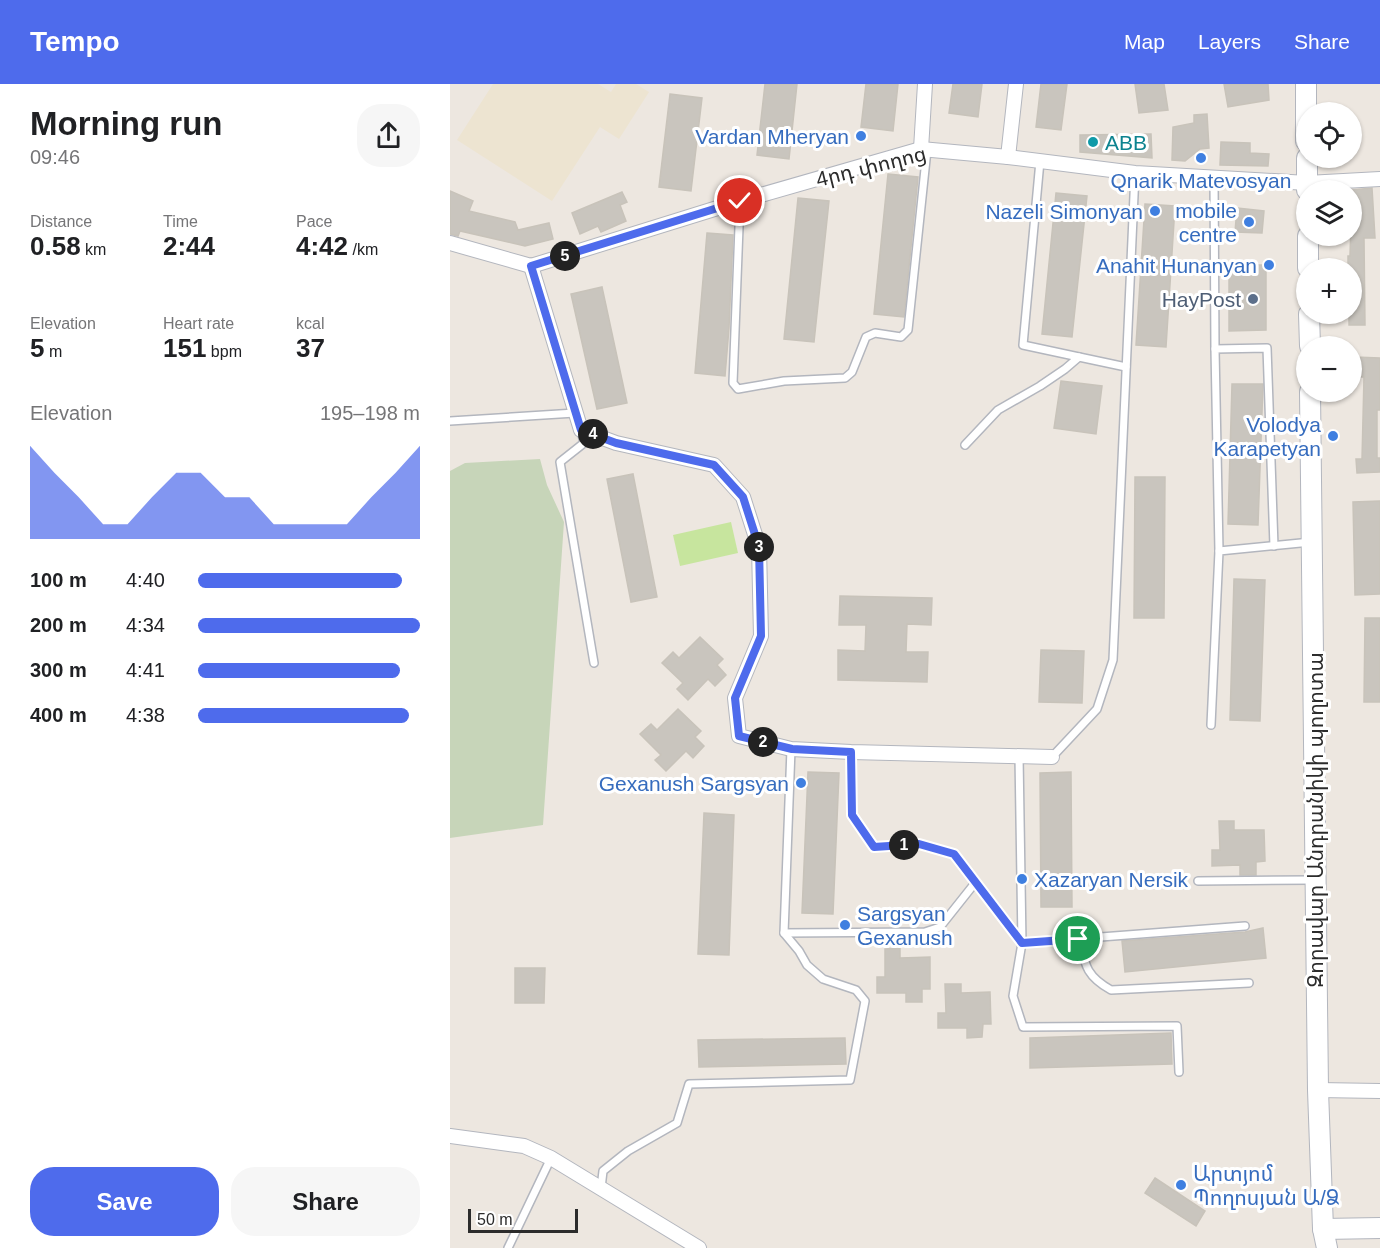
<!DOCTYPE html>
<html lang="en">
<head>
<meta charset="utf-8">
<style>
	:root { --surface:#fff; --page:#f6f6f6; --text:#202124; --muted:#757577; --accent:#4e6bec }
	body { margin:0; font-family:Arial,"Noto Sans Armenian",sans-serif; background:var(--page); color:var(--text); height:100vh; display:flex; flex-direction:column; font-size:22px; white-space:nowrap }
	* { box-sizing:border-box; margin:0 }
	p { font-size:20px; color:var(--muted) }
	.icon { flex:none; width:33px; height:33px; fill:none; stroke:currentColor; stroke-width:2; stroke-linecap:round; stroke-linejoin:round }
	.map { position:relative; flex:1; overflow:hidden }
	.side { display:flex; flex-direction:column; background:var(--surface); width:450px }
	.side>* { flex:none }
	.fabs { position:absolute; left:846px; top:18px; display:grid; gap:12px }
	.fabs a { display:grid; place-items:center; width:66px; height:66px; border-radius:50%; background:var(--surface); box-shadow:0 2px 4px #0004; font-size:30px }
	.scale { position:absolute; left:18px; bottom:15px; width:110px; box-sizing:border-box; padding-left:6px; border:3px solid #2c2c2c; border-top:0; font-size:16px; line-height:21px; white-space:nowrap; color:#2c2c2c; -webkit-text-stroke:4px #fff; paint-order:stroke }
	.pin { position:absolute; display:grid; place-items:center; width:51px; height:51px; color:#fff; margin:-26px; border:3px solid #fff; border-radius:50%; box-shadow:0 2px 6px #0007 }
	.km { position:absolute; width:30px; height:30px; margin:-15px; border-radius:50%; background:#222; color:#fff; font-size:16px; line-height:30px; text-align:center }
	.round { display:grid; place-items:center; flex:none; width:63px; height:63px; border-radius:24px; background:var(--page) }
	.headline { display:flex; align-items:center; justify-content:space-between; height:102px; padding:0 30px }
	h1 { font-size:33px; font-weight:600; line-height:45px }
	.figures { display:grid; grid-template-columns:repeat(3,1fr); gap:9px; height:102px; padding:6px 30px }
	.figures div { display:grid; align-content:center }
	.figures b { font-size:26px; font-weight:600 }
	.figures small { font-size:16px; font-weight:400 }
	.figures p { font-size:16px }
	.chart { height:168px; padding:12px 30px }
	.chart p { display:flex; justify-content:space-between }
	.chart svg { width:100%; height:108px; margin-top:6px; fill:var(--accent); opacity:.7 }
	.action { display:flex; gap:12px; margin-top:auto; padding:12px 30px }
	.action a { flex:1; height:69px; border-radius:24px; background:var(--accent); color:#fff; font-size:24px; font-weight:600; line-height:69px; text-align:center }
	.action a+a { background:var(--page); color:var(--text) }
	ul { padding:0 30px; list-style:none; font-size:20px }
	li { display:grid; grid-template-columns:96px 72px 1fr; align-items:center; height:45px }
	li i { height:15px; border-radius:8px; background:var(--accent) }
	header { display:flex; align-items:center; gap:36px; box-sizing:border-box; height:84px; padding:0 30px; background:var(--accent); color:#fff }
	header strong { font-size:28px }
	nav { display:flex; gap:33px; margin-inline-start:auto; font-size:21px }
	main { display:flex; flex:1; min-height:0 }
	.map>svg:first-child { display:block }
</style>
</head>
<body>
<header>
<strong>Tempo</strong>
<nav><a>Map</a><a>Layers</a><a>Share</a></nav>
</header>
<main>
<section class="side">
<div class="headline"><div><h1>Morning run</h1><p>09:46</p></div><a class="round"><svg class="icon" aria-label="share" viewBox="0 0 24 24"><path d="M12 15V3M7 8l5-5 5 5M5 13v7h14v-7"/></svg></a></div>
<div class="figures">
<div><p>Distance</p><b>0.58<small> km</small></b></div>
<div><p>Time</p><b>2:44</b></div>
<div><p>Pace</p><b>4:42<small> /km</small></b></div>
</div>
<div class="figures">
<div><p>Elevation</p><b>5<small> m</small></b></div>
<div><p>Heart rate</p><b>151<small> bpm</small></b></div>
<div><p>kcal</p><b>37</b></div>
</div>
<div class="chart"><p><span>Elevation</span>195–198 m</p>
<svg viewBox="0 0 160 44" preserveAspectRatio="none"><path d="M0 44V6L10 17L20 27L30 38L40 38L50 27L60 17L70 17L80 27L90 27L100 38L110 38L120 38L130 38L140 27L150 17L160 6V44z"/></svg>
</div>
<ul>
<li><b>100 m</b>4:40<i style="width:92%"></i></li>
<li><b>200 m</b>4:34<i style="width:100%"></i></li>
<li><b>300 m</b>4:41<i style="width:91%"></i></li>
<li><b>400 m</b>4:38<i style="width:95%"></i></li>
</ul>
<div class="action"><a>Save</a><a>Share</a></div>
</section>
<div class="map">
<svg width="930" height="1164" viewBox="0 0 930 1164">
	<rect width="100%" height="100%" fill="#ede7e0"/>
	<polygon fill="#ede4d1" points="43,0 148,0 161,8 166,0 186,0 199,8 169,55 150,43 102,117 7,56"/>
	<polygon fill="#c7d5b9" points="90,375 97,401 114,438 93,741 0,754 0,387 15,379"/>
	<polygon fill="#c7e59e" points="281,438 288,469 230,482 223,451"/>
	<g fill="#c9c5be" stroke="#c8c3ba" stroke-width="1.5">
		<polygon points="315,0 347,0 339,75 307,71"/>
		<polygon points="416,0 448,0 443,47 411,43"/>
		<polygon points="503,0 532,0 528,33 499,29"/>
		<polygon points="591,0 617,0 611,46 586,43"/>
		<polygon points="685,0 714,0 718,26 689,29"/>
		<polygon points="774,0 818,0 819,16 778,23"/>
		<polygon points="220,10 252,14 241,107 209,103"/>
		<polygon points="757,30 759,64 750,65 735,77 722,76 723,43 744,39 744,31"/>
		<polygon points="701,50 702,74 630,68 630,51"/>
		<polygon points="771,58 800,59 800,69 819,70 818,82 770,81"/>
		<polygon points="438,90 468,93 454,233 424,230"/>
		<polygon points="922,104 925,154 914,154 915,241 899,241 899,230 902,230 902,184 898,184 898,172 900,172 902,106"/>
		<polygon points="0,107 23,117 19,127 65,138 68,146 99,139 103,155 75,162 10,147 8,152 0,150"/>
		<polygon points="172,108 177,118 170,121 176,137 151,148 148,142 130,150 122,129"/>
		<polygon points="606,109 637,112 622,253 592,250"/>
		<polygon points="348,114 379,117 364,258 334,255"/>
		<polygon points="695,120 725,122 716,263 686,261"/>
		<polygon points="787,124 814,127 812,149 785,148"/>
		<polygon points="257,149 283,151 279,244 275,292 245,289"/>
		<polygon points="779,181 816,181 816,246 779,247"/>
		<polygon points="152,203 177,319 147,325 121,210"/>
		<polygon points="905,273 930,274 930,326 927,326 927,374 930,374 930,388 907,389 906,375 912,375 914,293 905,293"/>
		<polygon points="611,297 652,302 646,350 604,344"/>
		<polygon points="782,300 813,300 808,441 778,440"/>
		<polygon points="183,390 207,513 181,518 157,395"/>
		<polygon points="685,393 715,393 714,534 684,534"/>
		<polygon points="930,417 930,510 905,511 903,418"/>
		<polygon points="784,495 815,496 810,637 780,636"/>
		<polygon points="390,512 482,514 481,541 457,540 456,568 478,568 477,598 388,596 388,566 415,567 416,541 389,541"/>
		<polygon points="915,534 930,534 930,618 914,618"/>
		<polygon points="250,553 273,575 267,581 276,591 265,602 258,595 238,616 227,605 233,599 212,579 223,568 229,574"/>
		<polygon points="591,566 634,567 632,619 589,618"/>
		<polygon points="228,625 251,647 245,653 254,662 243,674 236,667 216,687 205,676 211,671 190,650 201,640 207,646"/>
		<polygon points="358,688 389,689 383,830 352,829"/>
		<polygon points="621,688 622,823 591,823 590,689"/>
		<polygon points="254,729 284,731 279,871 248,870"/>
		<polygon points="769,737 784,737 784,746 814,746 815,777 806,778 806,791 790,791 790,781 762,782 762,766 770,766"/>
		<polygon points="813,844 816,874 675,888 672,857 795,848"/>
		<polygon points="450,864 450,874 480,873 480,905 472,905 472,918 456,918 456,909 427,909 427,893 435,893 435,865"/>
		<polygon points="65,884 95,884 94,919 65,919"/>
		<polygon points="495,900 511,900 511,909 540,908 541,940 533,940 532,953 517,954 517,944 488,944 488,929 496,929"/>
		<polygon points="721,949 722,980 580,984 580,954"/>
		<polygon points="395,954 396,980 249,983 248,956"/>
		<polygon points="705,1094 755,1127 746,1142 695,1109"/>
	</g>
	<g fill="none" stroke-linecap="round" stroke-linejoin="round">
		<g stroke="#b3b6be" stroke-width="10">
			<g id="lane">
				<polyline points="590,77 573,261 629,273"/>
				<polyline points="764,94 765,265"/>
				<polyline points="290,117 283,299 288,305 334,297 395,294 402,288 416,253 425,249 451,253 458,246 477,66"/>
				<polyline points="0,337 125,329"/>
				<polyline points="131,346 134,359 110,378 144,579"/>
				<polyline points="515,361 548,326 590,302 615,285 629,273 676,283"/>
				<polyline points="769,467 765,265 817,264 824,462"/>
				<polyline points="761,641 769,467 861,458"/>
				<polyline points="401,668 402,731 424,763 469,760 504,770 572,859 563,912 573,943 727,942 729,988"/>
				<polyline points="569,672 572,859 795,842"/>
				<polyline points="602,673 647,625 663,576 685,89"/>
				<polyline points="748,797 863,796"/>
				<polyline points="334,849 475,848 490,843 525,799"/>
				<path d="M629 855C635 881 636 892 661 906L799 899"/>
				<polyline points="151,1104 153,1087 178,1067 227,1039 239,1000 400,996 415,917 406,906 373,895 357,881 349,867 334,849 341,665"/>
				<polyline points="58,1164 101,1074"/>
			</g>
		</g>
		<g stroke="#b3b6be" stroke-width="16">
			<g id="street">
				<polyline points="471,65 475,0"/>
				<polyline points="558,73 566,0"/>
				<polyline points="0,159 81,182 290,117 471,65 558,73 685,89 857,99 930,95"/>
				<polyline points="81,182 131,346 166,359 264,381 293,413 309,463 311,552 285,614 289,652 341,665 401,668 602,673"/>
				<polyline points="868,1006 930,1007"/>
				<polyline points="0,1052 74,1062 101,1074 249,1164"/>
			</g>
		</g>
		<g stroke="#b3b6be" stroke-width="22">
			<g id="secondary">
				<polyline points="856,0 856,57"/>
				<polyline points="857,74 857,106"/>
				<polyline points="858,152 858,184"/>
				<polyline points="859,230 860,262"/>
				<polyline points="860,308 868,1006 873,1145 877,1164"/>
				<polyline points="873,1145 930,1144"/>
			</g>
		</g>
		<use href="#lane" stroke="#fff" stroke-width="7"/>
		<use href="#street" stroke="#fff" stroke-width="14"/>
		<use href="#secondary" stroke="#fff" stroke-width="20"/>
	</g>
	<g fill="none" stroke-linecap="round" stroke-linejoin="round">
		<g stroke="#fff" stroke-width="12">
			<polyline id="route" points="290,117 81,182 131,346 166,359 264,381 293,413 309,463 311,552 285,614 289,652 342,665 401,668 402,731 424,763 469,760 504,770 572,859 628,855"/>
		</g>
		<use href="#route" stroke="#4e6bec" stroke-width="8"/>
	</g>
	<g fill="#3f7fe0" stroke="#fff" stroke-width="2">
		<circle cx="411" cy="52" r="6"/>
		<circle cx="751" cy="74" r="6"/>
		<circle cx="705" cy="127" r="6"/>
		<circle cx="799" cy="138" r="6"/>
		<circle cx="819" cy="181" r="6"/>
		<circle cx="883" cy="352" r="6"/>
		<circle cx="351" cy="699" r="6"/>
		<circle cx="572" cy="795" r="6"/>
		<circle cx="395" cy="841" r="6"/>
		<circle cx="731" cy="1101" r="6"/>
	</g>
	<circle fill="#0f9aa8" stroke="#fff" stroke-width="2" cx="643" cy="58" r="6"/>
	<circle fill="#5c6f8a" stroke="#fff" stroke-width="2" cx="803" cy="215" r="6"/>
	<g text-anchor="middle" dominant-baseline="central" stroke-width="6" stroke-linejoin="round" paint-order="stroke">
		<g font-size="21" fill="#366cbe" stroke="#fff" text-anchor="end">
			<text x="399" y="52">Vardan Mheryan</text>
			<text x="751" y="96" text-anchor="middle">Qnarik Matevosyan</text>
			<text x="787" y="126">mobile<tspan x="787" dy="24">centre</tspan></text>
			<text x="693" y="127">Nazeli Simonyan</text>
			<text x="807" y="181">Anahit Hunanyan</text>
			<text x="871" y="340">Volodya<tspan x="871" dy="24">Karapetyan</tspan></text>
			<text x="339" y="699">Gexanush Sargsyan</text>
			<text x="584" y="795" text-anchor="start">Xazaryan Nersik</text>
			<text x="407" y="829" text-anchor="start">Sargsyan<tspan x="407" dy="24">Gexanush</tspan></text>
			<text x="743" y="1089" text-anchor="start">Արտյոմ<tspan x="743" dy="24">Պողոսյան Ա/Ձ</tspan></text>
		</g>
		<g font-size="21" fill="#0d838f" stroke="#fff" text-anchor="start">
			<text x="655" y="58">ABB</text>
		</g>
		<g font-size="21" fill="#2c2c2c" stroke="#fff">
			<text transform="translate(421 82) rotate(-14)">4րդ փողոց</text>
			<text transform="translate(865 736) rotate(-90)">Զորավար Անդրանիկի պողոտա</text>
		</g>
		<g font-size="21" fill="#4e5e75" stroke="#fff" text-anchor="end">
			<text x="791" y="215">HayPost</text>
		</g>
	</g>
</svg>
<div class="fabs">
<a><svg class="icon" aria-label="locate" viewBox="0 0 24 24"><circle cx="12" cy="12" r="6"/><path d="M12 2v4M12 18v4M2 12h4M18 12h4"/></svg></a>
<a><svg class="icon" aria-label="layers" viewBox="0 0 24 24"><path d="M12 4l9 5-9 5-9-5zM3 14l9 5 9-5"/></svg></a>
<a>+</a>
<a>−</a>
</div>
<div class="scale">50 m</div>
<div class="pin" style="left:628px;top:855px;background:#1e9e55"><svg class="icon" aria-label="arrive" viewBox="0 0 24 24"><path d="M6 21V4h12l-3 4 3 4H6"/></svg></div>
<div class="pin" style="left:290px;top:117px;background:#d93025"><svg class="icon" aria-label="check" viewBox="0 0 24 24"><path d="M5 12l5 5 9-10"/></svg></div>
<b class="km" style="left:454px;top:761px">1</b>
<b class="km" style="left:313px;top:658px">2</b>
<b class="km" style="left:309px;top:463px">3</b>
<b class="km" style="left:143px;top:350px">4</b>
<b class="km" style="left:115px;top:172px">5</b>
</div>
</main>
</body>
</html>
